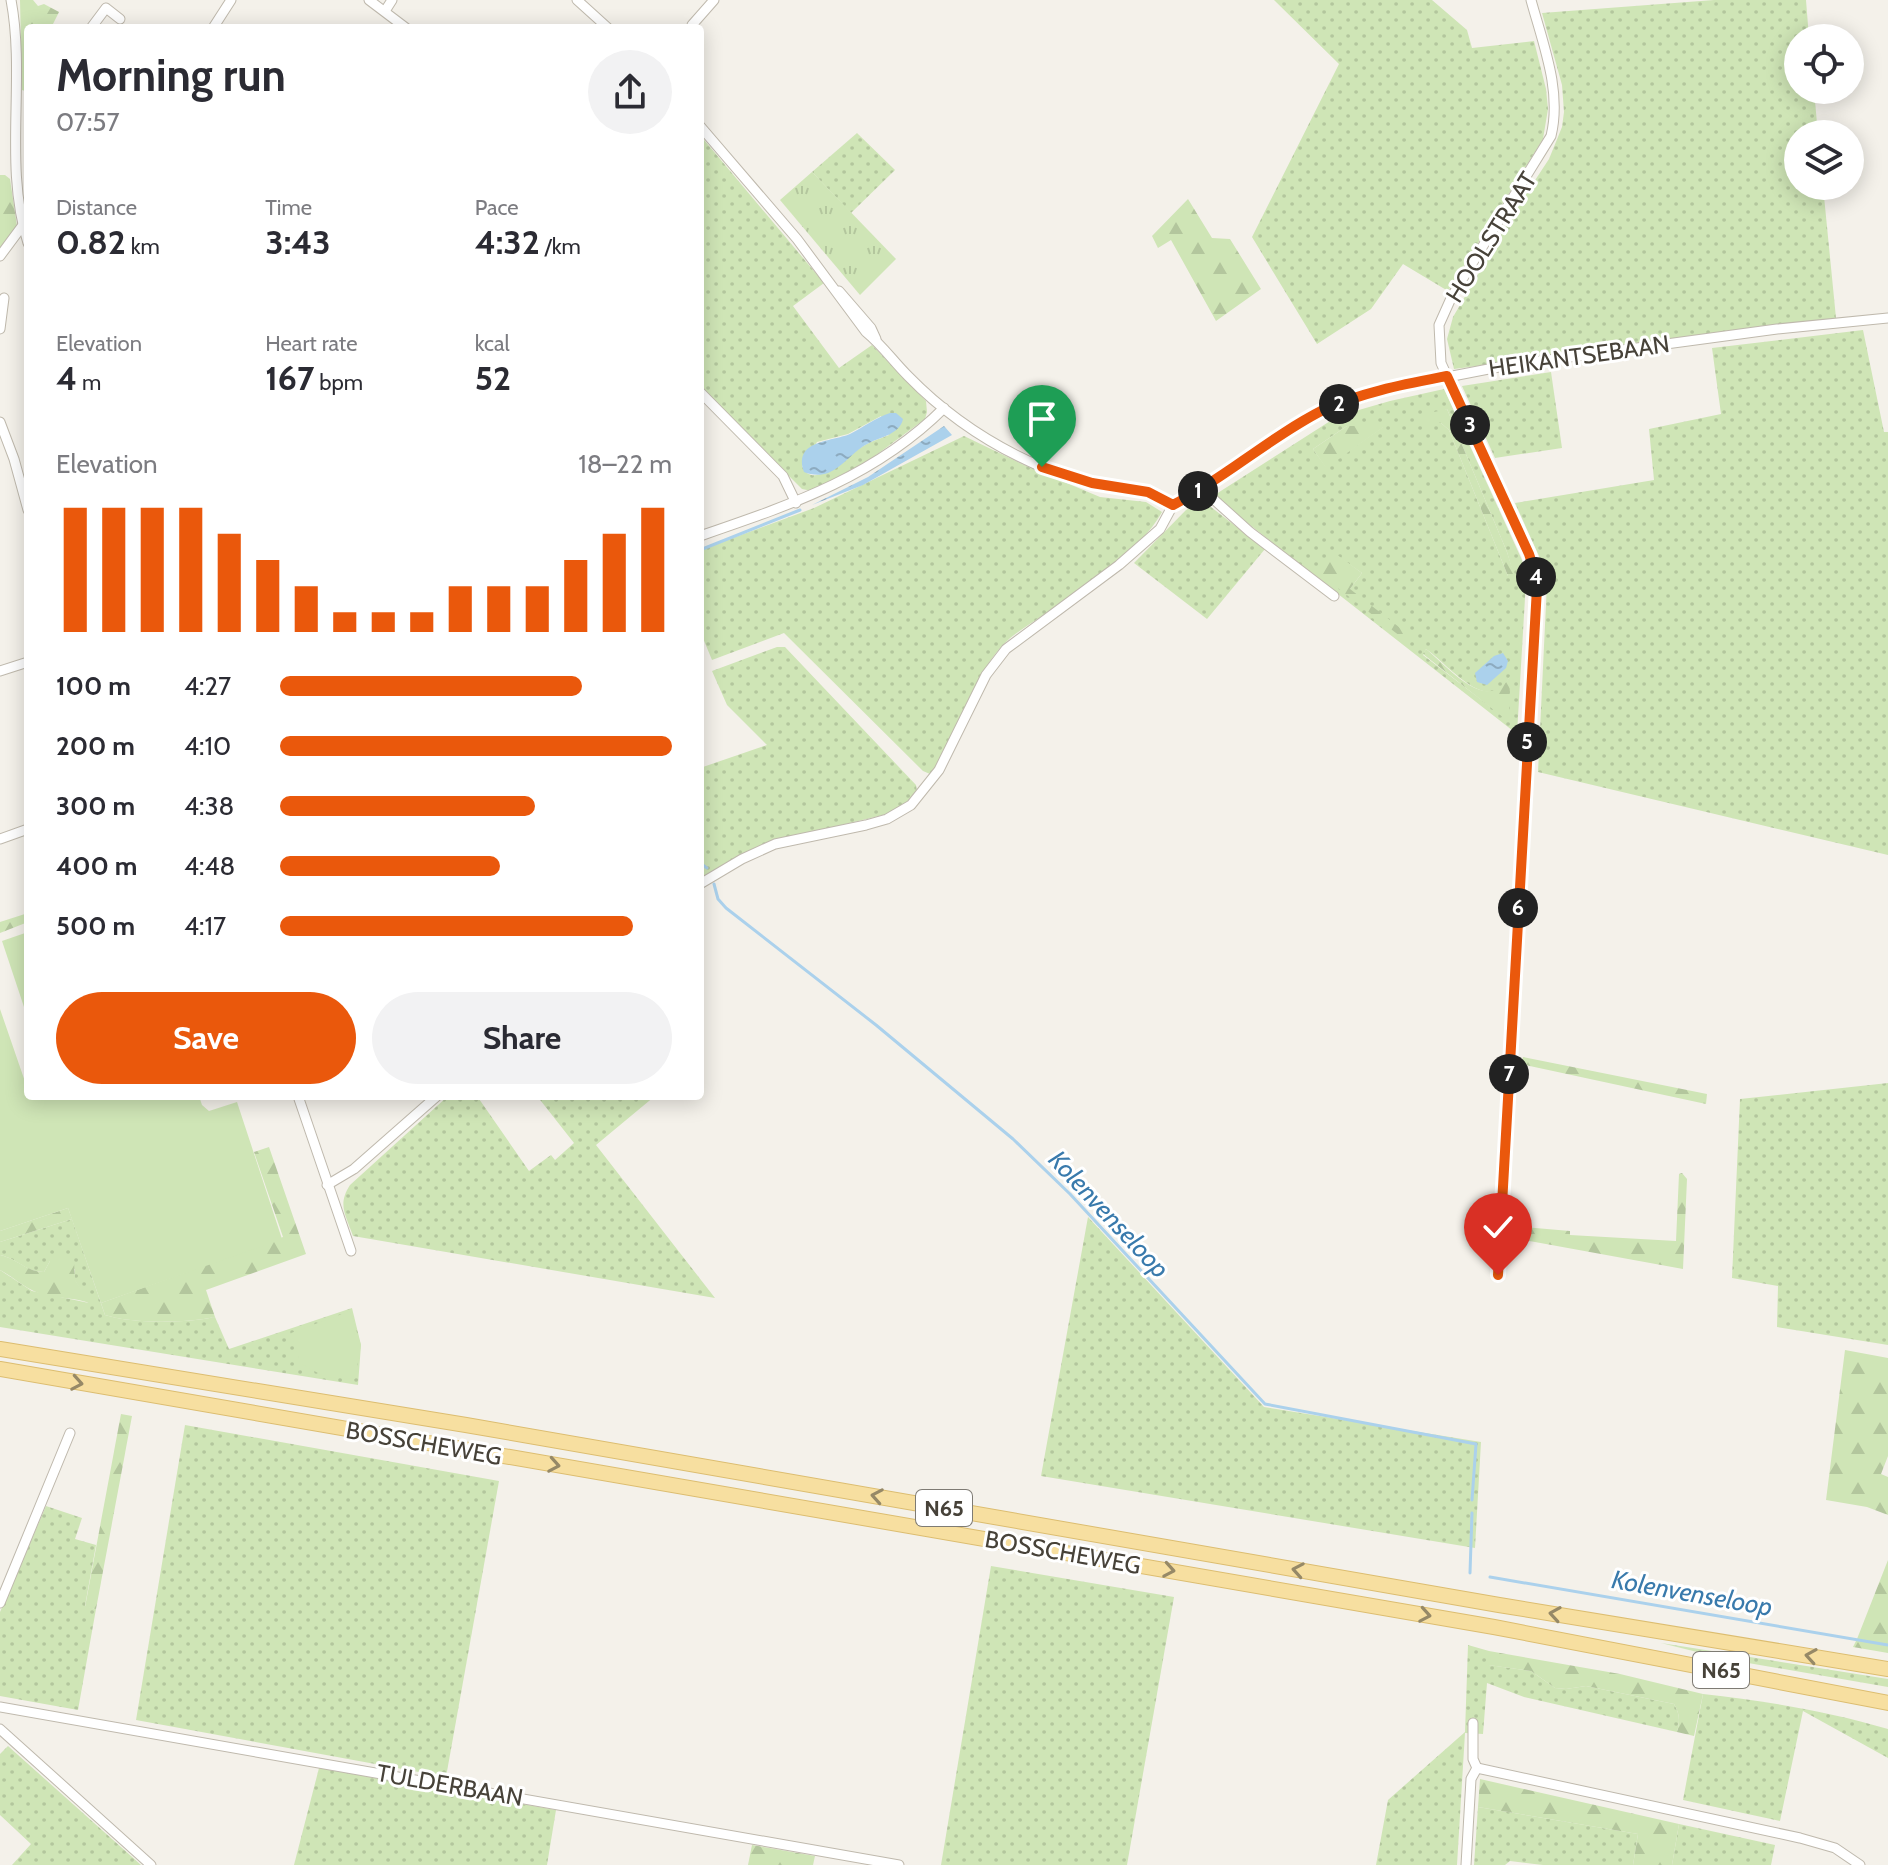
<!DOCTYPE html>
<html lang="en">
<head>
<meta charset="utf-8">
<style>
	:root { --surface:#fff; --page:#f2f2f3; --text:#2b2b33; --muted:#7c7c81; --accent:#ea580c }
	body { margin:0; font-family:Cabin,sans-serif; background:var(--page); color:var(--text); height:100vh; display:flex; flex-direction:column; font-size:30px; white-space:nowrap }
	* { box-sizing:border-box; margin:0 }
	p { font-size:26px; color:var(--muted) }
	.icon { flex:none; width:44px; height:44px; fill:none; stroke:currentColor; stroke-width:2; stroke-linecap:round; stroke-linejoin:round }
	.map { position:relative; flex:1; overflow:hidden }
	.details { position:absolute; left:24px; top:24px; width:680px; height:1076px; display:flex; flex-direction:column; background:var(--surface); border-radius:8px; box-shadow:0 4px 20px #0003 }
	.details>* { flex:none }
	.fabs { position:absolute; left:1784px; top:24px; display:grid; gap:16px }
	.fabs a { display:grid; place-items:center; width:80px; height:80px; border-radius:50%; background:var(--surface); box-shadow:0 4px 20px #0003; font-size:40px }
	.pin { position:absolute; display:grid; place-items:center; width:68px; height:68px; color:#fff; margin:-82px -34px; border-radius:50% 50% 50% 0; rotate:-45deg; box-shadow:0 0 8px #0007 }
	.pin .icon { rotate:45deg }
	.km { position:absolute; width:40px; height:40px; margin:-20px; border-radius:50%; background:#222; color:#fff; font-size:22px; line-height:40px; text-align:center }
	.round { display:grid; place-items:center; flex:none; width:84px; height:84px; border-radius:42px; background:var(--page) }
	.headline { display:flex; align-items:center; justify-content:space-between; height:136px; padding:0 32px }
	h1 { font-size:44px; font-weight:700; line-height:60px }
	.figures { display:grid; grid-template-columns:repeat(3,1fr); gap:12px; height:136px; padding:8px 32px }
	.figures div { display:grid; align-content:center }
	.figures b { font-size:34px; font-weight:700 }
	.figures small { font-size:22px; font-weight:400 }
	.figures p { font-size:22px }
	.chart { height:224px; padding:16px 32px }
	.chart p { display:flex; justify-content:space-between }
	.chart svg { width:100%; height:144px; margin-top:8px; stroke:var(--accent); stroke-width:6 }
	.action { display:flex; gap:16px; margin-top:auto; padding:16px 32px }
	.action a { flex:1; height:92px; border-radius:48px; background:var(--accent); color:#fff; font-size:32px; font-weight:700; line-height:92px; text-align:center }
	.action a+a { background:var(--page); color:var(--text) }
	ul { padding:0 32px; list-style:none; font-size:26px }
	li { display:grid; grid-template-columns:128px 96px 1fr; align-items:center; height:60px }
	li i { height:20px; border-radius:10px; background:var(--accent) }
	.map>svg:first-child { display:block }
</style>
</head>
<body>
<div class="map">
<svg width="1888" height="1865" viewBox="0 0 1888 1865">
	<defs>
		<pattern id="grass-dots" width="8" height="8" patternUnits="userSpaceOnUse" patternTransform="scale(2)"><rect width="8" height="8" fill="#cfe5b6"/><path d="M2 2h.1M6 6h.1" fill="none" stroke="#b3c69d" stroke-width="1.8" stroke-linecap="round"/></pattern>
		<pattern id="forest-firs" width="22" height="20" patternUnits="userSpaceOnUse" patternTransform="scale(2)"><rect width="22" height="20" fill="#cfe5b6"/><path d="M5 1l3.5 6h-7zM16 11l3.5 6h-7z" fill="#b3c69d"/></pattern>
		<pattern id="park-tufts" width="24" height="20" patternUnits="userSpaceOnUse" patternTransform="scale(2)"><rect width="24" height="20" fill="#cfe5b6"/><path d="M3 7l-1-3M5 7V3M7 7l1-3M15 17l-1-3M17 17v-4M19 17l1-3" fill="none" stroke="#b3c69d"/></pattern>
		<pattern id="water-ripples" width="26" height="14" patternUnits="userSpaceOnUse" patternTransform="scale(2)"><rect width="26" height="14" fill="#abd1ec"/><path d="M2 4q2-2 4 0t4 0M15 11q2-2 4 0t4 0" fill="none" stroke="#8dabc0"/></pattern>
	</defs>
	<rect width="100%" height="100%" fill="#f4f1ea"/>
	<g fill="url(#grass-dots)" fill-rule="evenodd">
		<polygon points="1274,0 1432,0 1467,30 1472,48 1534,41 1546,89 1548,109 1543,139 1448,291 1403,264 1371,309 1317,344 1252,237 1339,64"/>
		<polygon points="1714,0 1806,0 1809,38 1798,38 1798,90 1814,90 1818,134 1798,134 1798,186 1823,186 1836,318 1454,369 1447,339 1453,317 1516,209 1549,159 1562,127 1564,112 1562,85 1542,13"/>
		<polygon points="857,133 895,170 851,213 812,172"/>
		<path d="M700 135 824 283 793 306 839 368 872 345 926 401 927 412 925 419 868 461 812 491 802 489 700 387ZM881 416 889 435C879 439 869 442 860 448 847 456 813 492 802 466L817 442 848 434Z"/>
		<polygon points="1863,330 1884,432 1888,432 1888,855 1538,772 1547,583 1539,556 1515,503 1654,480 1649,429 1721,414 1712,348"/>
		<polygon points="1551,372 1562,448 1495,458 1462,386"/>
		<path d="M1444 389 1522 560 1526 581 1517 734 1213 496 1338 416 1390 401ZM1447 409 1507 552 1514 576H1508L1449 430 1441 423H1418ZM1347 426 1383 427 1326 467 1313 449ZM1336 555 1362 573 1350 589ZM1426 649C1447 663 1488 717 1509 678V721L1423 655Z"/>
		<path d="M964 436 1024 465 1100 497 1146 502 1162 512C1141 551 1079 591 1042 616 1029 625 1014 633 1003 645 976 673 954 733 937 769L930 774 923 771 784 633 712 660 700 631V550L814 508Z"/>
		<polygon points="1202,500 1265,549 1207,619 1134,563 1186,510"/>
		<polygon points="777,647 785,647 916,785 917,791 903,806 887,814 763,844 700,879 700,768 767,745 727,705 712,671"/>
		<polygon points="1888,1083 1888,1345 1777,1327 1778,1286 1732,1278 1740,1099"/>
		<path d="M448 1096H477L529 1171 551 1155 555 1160 574 1143 537 1096H655L596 1145 715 1298 353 1236C346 1215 337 1205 350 1185Z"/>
		<polygon points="1088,1217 1264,1407 1481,1442 1475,1548 1041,1476"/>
		<path d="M72 1219 105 1315C133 1324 187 1323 215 1317L229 1349 352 1308 361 1345 358 1385 0 1327V1270L32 1291 89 1303 74 1279 75 1269 50 1261 44 1272C26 1272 18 1259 0 1255V1242Z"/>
		<polygon points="185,1425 499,1481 446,1777 136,1720"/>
		<polygon points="46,1506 82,1518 75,1539 96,1545 85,1606 96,1609 78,1710 0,1696 0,1612"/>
		<polygon points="991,1566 1174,1597 1127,1865 941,1865"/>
		<polygon points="1661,1643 1888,1679 1888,1687 1725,1659"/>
		<path d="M1468 1645 1489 1651V1665L1531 1671 1555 1688 1566 1689 1586 1686 1674 1704C1680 1714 1680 1721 1677 1732L1524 1697 1487 1683 1483 1734 1465 1733 1457 1865H1376L1388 1800 1465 1732Z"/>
		<path d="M1703 1694C1766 1701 1827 1711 1888 1729V1758L1803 1711 1780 1821 1683 1800Z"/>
		<polygon points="8,1746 131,1856 141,1865 12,1865 31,1844 0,1815 0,1754"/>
		<polygon points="319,1768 556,1810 547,1865 294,1865"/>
		<polygon points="1478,1807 1638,1834 1633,1865 1543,1865 1510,1861 1505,1865 1474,1865"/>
		<polygon points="1679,1824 1775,1845 1771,1865 1672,1865"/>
	</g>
	<g fill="url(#forest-firs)">
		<polygon points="20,0 33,0 38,6 44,4 59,12 51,28 28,28 28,92 22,90"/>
		<polygon points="0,175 5,175 10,179 17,226 0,250"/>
		<polygon points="1188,199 1212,238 1230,239 1261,289 1216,321 1171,240 1158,248 1152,236"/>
		<polygon points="1447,409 1507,552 1515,577 1508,576 1449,430 1441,423 1418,423 1417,416"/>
		<polygon points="1347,426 1385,426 1326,468 1313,449"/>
		<polygon points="1336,554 1362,573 1350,589 1413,638 1409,643 1317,572"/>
		<path d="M1426 649C1448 667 1488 716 1510 676L1509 722 1423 654Z"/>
		<polygon points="28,913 28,922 0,933 0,922"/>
		<polygon points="1523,1057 1707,1094 1706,1104 1521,1064"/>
		<path d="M269 1147 306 1254 206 1290 215 1317C187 1323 132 1324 105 1315L101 1303 283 1237 254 1152Z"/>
		<polygon points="1682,1173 1687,1179 1683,1269 1513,1238 1513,1226 1570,1231 1570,1235 1676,1241 1679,1174"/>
		<polygon points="68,1208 72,1219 0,1242 0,1231"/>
		<path d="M59 1254H67L74 1261 75 1280 91 1304C76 1297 61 1299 46 1295 29 1292 15 1278 0 1270V1255C18 1259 27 1272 44 1272L50 1261Z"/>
		<polygon points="1845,1350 1888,1358 1888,1456 1881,1474 1888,1477 1888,1515 1867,1507 1826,1500"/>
		<polygon points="121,1414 132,1416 96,1609 85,1607"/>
		<polygon points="1888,1560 1888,1653 1853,1647 1857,1639"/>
		<path d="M1489 1651 1620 1674 1703 1694 1694 1736 1677 1732C1680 1721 1680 1714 1674 1704L1586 1686 1566 1689 1555 1688 1531 1671 1488 1665Z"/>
		<polygon points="1480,1779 1679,1824 1672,1865 1633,1865 1638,1834 1478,1807"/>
		<polygon points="752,1845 815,1856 813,1865 748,1865"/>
	</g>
	<polygon fill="url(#park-tufts)" points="812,172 896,259 860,295 780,200"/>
	<g fill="#cfe5b6">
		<polygon points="28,932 28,1019 2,941"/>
		<polygon points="0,1009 31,1099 40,1096 199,1096 202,1105 209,1111 237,1102 282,1239 101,1303 68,1208 0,1231"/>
		<polygon points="350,1311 361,1345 355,1379 325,1377 300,1363 291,1333"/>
	</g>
	<g fill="url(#water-ripples)">
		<path d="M890 413H896L903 419C900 434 881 437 869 443 854 450 843 467 828 473 820 476 811 475 804 472 793 440 831 442 850 434 864 427 875 418 890 413Z"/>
		<polygon points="944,426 952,435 863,485 812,505 868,477"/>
		<polygon points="1503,653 1508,661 1506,668 1487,685 1477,682 1475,673 1494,656"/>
	</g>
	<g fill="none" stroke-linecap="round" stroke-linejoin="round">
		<g stroke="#abd1ec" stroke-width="3">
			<polyline points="700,550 800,510"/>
			<polyline points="700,863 707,868"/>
			<polyline points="714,884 718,899 726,908 876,1025 1013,1139 1070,1194 1265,1404 1476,1444 1472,1500"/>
			<polyline points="1470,1573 1472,1513"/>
			<polyline points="1490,1577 1888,1645"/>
		</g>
		<g stroke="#bfb9ad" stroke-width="11">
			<g id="street">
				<path d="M11 0C26 80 3 165 28 243"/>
				<polyline points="369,0 406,28"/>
				<polyline points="577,0 608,28"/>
				<polyline points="385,11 392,0"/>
				<polyline points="692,25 714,0"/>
				<polyline points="91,28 106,8 120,19"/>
				<polyline points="213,28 231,0"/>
				<path d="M700 126 797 239 866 332C882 345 893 361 908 376 946 415 994 447 1044 468 1086 485 1134 482 1173 505"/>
				<polyline points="0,256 23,225"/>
				<polyline points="839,291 871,328 876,339"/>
				<polyline points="0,329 4,298"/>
				<polyline points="700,392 783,476 796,503"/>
				<polyline points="0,422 14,459 28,510"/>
				<polyline points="1201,488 1250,532 1334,596"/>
				<path d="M700 536C790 505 875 477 944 408"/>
				<polyline points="0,671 28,662"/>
				<polyline points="0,839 28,829"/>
				<polyline points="700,884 742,859 775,844 866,825 887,819 911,805 939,770 986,675 1006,649 1119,565 1160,529 1173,505 1289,429 1327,409 1391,388 1504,366 1777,329 1888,318"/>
				<polyline points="298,1096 351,1251"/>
				<polyline points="327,1185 354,1169 437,1096"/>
				<path d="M1498 1275 1537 588 1529 554 1441 363 1439 325 1452 296 1551 136C1562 91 1543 44 1531 0"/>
				<polyline points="0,1603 70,1433"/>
				<polyline points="0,1707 899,1865"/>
				<polyline points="0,1729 151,1865"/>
				<polyline points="1477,1768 1800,1838 1835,1848 1860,1865"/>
				<polyline points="1466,1865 1471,1779 1477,1768 1473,1759 1473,1723"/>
			</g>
		</g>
		<g stroke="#dcbd70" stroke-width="16">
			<g id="primary">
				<polyline points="0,1349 466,1425 1499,1605 1888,1669"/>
				<polyline points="0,1369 1494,1627 1888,1703"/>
			</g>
		</g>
		<use href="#street" stroke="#fff" stroke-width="9"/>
		<use href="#primary" stroke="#f7dfa0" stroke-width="14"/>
	</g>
	<defs><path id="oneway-chevron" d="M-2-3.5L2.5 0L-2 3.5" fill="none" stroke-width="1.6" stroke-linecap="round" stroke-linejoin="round" transform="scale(2)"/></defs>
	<g stroke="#968967">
		<use href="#oneway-chevron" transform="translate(77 1383) rotate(10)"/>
		<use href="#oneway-chevron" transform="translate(554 1465) rotate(10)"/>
		<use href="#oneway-chevron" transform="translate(877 1496) rotate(-170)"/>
		<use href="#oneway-chevron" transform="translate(1169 1570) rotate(10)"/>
		<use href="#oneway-chevron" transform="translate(1298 1570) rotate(-170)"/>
		<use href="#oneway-chevron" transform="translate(1555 1614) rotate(-171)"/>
		<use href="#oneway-chevron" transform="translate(1425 1615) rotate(10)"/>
		<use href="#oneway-chevron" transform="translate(1811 1656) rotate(-171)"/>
	</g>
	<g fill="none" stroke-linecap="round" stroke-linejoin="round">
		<g stroke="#fff" stroke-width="16">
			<path id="route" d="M1042 467 1092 483 1148 492 1173 505C1225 478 1270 437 1323 410 1362 392 1406 384 1447 376L1529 554 1535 572 1537 588 1498 1275"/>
		</g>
		<use href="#route" stroke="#ea580c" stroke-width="10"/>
	</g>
	<g text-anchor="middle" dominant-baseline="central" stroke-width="6" stroke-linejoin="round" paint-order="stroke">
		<g fill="#fff" stroke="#7e7b74" stroke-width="2">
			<rect x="916" y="1490" width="56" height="36" rx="6"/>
			<rect x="1693" y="1652" width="56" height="36" rx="6"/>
		</g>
		<g font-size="22" font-weight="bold" fill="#474239">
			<text x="944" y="1508">N65</text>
			<text x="1721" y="1670">N65</text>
		</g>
		<g font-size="24" fill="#474239" stroke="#fff">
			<text transform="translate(1491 237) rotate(-58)">HOOLSTRAAT</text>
			<text transform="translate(1579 356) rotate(-8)">HEIKANTSEBAAN</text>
			<text transform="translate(424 1443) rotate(10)">BOSSCHEWEG</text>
			<text transform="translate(1063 1552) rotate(10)">BOSSCHEWEG</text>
			<text transform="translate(450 1785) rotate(10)">TULDERBAAN</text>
		</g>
		<g font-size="26" font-style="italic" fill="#397aac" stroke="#fff">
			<text transform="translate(1109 1214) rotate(47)">Kolenvenseloop</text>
			<text transform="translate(1692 1593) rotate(10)">Kolenvenseloop</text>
		</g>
	</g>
</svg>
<div class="fabs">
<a><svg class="icon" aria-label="locate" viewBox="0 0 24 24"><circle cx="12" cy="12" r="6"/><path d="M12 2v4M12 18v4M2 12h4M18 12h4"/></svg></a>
<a><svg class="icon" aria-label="layers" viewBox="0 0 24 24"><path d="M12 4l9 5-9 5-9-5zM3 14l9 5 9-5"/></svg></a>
</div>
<div class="pin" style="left:1042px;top:467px;background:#1e9e55"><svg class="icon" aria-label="arrive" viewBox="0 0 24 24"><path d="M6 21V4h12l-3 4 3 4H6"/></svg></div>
<div class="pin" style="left:1498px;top:1275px;background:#d93025"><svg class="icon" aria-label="check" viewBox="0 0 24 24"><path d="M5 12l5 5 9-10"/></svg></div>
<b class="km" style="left:1198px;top:491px">1</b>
<b class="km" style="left:1339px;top:404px">2</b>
<b class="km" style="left:1470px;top:425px">3</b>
<b class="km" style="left:1536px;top:577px">4</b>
<b class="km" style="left:1527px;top:742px">5</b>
<b class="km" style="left:1518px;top:908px">6</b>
<b class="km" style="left:1509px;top:1074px">7</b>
<section class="details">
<div class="headline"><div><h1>Morning run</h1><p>07:57</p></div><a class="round"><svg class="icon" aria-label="share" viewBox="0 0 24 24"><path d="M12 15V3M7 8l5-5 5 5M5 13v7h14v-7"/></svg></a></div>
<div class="figures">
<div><p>Distance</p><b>0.82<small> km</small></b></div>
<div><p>Time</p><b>3:43</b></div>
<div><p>Pace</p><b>4:32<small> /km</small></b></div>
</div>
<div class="figures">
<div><p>Elevation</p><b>4<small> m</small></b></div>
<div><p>Heart rate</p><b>167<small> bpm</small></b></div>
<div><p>kcal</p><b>52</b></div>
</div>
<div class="chart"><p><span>Elevation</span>18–22 m</p>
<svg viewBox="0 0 160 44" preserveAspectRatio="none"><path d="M5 44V6M15 44V6M25 44V6M35 44V6M45 44V14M55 44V22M65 44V30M75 44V38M85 44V38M95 44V38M105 44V30M115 44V30M125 44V30M135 44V22M145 44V14M155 44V6"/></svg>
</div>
<ul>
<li><b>100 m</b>4:27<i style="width:77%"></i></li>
<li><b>200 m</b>4:10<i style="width:100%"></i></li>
<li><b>300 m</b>4:38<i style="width:65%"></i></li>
<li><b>400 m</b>4:48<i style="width:56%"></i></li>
<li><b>500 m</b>4:17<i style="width:90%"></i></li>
</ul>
<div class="action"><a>Save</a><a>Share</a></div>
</section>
</div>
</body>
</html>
